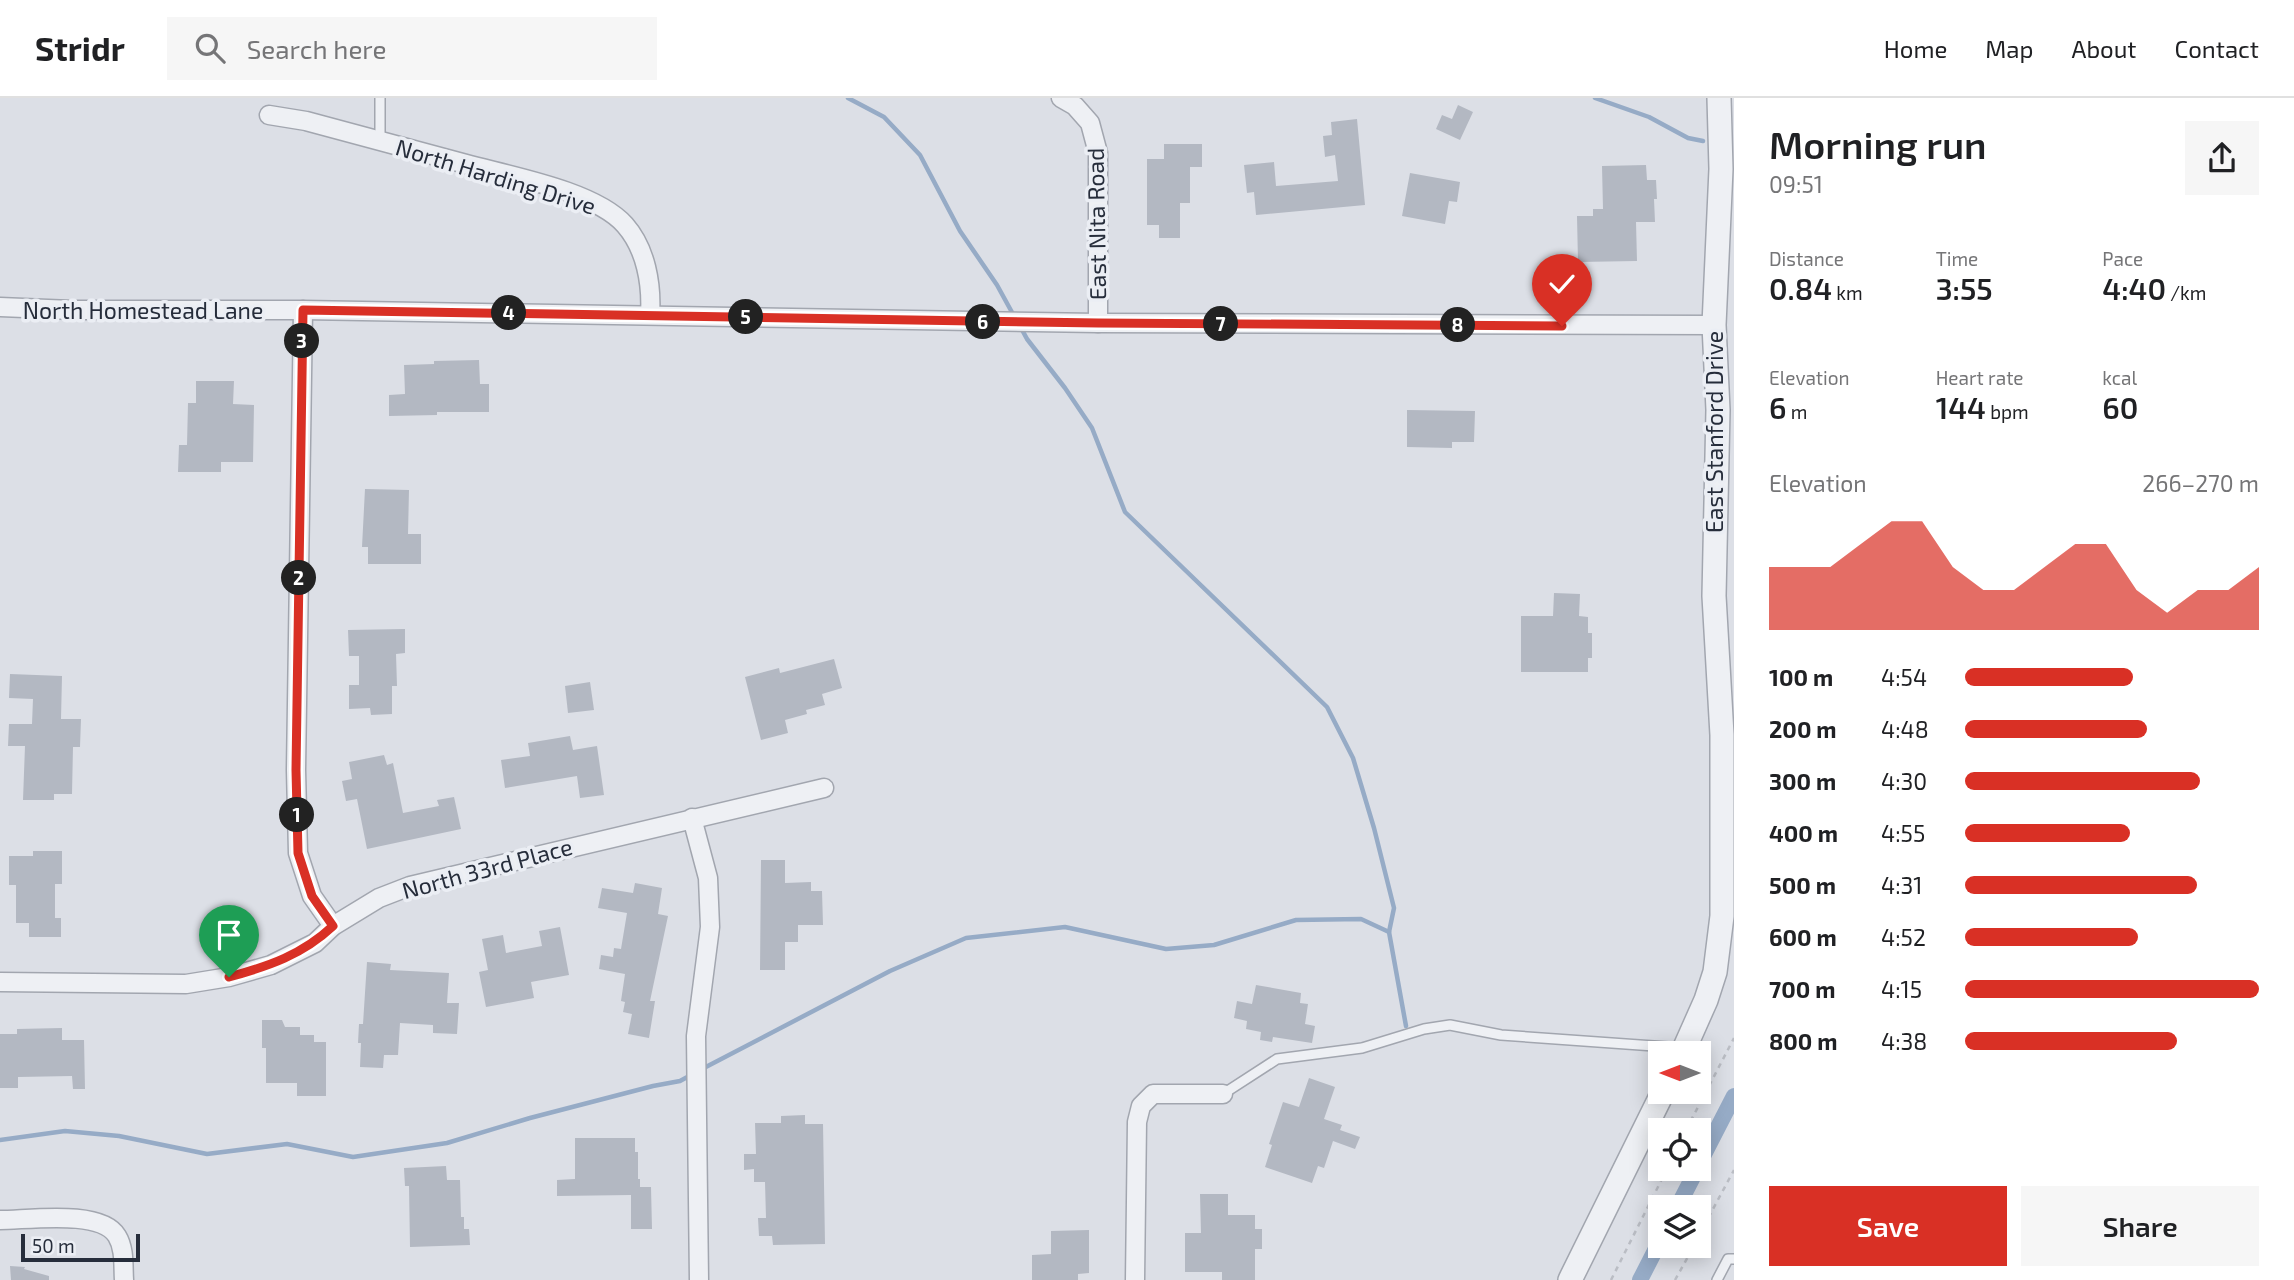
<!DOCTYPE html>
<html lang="en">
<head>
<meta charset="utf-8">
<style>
	:root { --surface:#fff; --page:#f6f6f6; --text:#202124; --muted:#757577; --line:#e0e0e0; --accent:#d93025 }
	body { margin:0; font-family:"Exo 2",sans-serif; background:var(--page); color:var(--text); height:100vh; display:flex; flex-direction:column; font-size:26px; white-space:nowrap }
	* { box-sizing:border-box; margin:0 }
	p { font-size:23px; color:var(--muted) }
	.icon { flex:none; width:38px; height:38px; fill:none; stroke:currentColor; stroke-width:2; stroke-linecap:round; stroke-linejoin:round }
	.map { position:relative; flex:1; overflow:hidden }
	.panel { display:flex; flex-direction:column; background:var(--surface); width:560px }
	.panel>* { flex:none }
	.needle { width:46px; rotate:270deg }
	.tools { position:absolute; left:1648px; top:943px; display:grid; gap:14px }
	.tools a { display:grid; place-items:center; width:63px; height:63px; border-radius:0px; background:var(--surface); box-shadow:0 4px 18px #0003; font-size:35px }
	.scale { position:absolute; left:21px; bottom:18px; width:119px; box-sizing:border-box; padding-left:7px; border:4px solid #262d3b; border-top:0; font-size:19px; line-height:24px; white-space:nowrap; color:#262d3b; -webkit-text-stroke:5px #ebeef4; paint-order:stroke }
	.pin { position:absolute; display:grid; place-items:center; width:60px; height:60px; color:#fff; margin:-72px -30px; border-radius:50% 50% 50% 0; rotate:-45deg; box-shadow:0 0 7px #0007 }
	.pin .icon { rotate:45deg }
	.km { position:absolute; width:35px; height:35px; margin:-18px; border-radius:50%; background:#222; color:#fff; font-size:19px; line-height:35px; text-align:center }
	.round { display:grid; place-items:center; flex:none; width:74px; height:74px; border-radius:0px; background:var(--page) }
	.summary { display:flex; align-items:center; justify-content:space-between; height:119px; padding:0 35px }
	h1 { font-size:38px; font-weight:600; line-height:52px }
	.figures { display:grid; grid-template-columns:repeat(3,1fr); gap:10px; height:119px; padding:7px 35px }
	.figures div { display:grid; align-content:center }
	.figures b { font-size:30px; font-weight:600 }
	.figures small { font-size:19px; font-weight:400 }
	.figures p { font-size:19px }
	.chart { height:196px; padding:14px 35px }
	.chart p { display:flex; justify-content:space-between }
	.chart svg { width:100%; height:126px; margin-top:7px; fill:var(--accent); opacity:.7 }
	.cta { display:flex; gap:14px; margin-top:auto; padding:14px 35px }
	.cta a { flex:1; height:80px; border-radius:0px; background:var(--accent); color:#fff; font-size:28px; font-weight:600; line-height:80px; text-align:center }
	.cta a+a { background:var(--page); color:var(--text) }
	ul { padding:0 35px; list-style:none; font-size:23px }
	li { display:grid; grid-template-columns:112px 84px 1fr; align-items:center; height:52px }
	li i { height:18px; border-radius:9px; background:var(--accent) }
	header { display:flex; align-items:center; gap:42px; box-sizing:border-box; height:98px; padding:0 35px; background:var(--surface); border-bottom:2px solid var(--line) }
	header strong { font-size:33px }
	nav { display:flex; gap:38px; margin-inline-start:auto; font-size:24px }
	.search { width:490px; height:63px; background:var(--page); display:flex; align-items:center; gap:18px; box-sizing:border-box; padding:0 24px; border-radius:0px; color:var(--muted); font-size:26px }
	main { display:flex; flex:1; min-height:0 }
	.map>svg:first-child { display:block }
</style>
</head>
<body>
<header>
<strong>Stridr</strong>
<div class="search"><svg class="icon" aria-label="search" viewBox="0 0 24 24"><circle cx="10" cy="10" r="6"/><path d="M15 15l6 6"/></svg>Search here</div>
<nav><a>Home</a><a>Map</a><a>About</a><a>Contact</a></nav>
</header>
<main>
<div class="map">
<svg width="1734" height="1182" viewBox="0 0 1734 1182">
	<rect width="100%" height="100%" fill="#dcdfe6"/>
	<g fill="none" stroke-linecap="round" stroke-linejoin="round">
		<g stroke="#96abc6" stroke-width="4.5">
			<polyline points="848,0 884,19 920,57 960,133 997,187 1014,218"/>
			<polyline points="1595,0 1649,19 1688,40 1703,43"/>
			<polyline points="1020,228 1027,241 1065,290 1092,330 1125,414 1327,609 1353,660 1374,730 1394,810 1389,834 1406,928"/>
			<polyline points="702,971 890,873 966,840 1065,829 1166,851 1214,847 1296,822 1361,821 1389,834"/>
			<polyline points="0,1042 65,1033 119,1038 207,1056 287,1046 353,1059 447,1045 530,1020 653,988 680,983 691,977"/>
		</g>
		<g stroke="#96abc6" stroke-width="16">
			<polyline points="1699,1066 1734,998"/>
			<polyline points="1677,1110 1697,1071"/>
			<polyline points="1640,1182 1661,1141"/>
		</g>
	</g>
	<g fill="#b3b8c2">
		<polygon points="1458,7 1473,14 1460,42 1436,31 1442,17 1452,21"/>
		<polygon points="1357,21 1365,107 1256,117 1254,94 1247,95 1244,67 1274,64 1276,88 1338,83 1335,57 1325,59 1323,38 1332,37 1331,24"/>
		<polygon points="1164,46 1202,46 1202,69 1190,69 1190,105 1180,105 1180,140 1159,140 1159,127 1147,127 1147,61 1164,61"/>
		<polygon points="1646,67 1647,82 1656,82 1657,101 1654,101 1655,124 1636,124 1637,163 1578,164 1577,118 1593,118 1593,111 1603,111 1602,68"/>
		<polygon points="1410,75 1460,84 1457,104 1449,103 1445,126 1402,118"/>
		<polygon points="479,262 480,286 489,286 489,314 437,314 437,317 389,318 389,297 405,296 404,267 434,266 434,263"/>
		<polygon points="196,283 234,283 233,306 254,307 253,364 221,364 221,374 178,374 179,347 187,347 188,305 196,305"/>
		<polygon points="1407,312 1475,313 1474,344 1452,344 1452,350 1407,349"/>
		<polygon points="365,391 409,392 408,436 421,436 421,466 368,466 368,449 362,449"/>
		<polygon points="1554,495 1580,496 1579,518 1588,519 1588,535 1592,535 1592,560 1588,560 1588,574 1521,574 1521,518 1553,518"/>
		<polygon points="405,531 405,555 396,556 397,588 392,588 392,616 371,617 370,610 349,611 349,587 359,587 359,558 349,558 348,532"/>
		<polygon points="834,561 842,590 822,596 825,607 806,612 807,616 785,622 788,635 761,642 745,579 779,570 780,575"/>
		<polygon points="10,576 62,578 61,621 81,621 80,649 73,649 72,696 54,696 54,702 23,702 25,648 8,648 9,626 32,626 33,601 9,600"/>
		<polygon points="590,584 594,612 568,615 565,588"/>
		<polygon points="570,638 573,652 597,648 604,697 580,700 577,678 505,690 501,662 530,658 528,645"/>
		<polygon points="384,657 387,667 393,665 403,715 439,708 437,702 454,699 461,731 367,751 357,701 346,703 342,683 352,681 349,664"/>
		<polygon points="33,753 62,753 62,786 55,786 55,820 61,820 61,839 29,839 29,825 16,825 16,787 9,787 9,758 33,758"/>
		<polygon points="761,762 785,762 785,785 811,784 811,793 822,793 823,827 798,827 798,844 785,844 785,872 760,872"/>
		<polygon points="635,785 662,790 658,816 668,818 650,903 655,903 649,940 628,936 632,916 623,914 625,904 621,903 625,876 599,871 601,857 613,859 614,850 621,851 627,815 598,810 602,790 633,795"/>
		<polygon points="560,829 569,877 531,884 534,900 486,909 479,874 488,872 482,841 503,837 506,855 542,848 539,833"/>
		<polygon points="367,864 391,866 390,872 449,875 447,905 459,905 457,936 433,935 433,927 400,925 398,957 384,957 383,970 360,969 361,945 358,945 359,926 363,926"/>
		<polygon points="1256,887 1301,895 1300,905 1308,906 1305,926 1315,928 1312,945 1273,939 1272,944 1260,942 1261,934 1246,931 1247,923 1234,920 1237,903 1252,906"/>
		<polygon points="262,922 282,922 285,929 300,929 300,937 314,937 314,944 326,944 326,998 297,998 297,985 266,985 266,950 262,950"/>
		<polygon points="62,930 62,942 84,942 85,991 73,991 72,978 18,979 18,990 0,990 0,936 17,936 17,931"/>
		<polygon points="1309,980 1335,989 1324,1021 1342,1027 1340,1032 1360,1039 1355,1051 1333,1043 1324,1070 1318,1068 1312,1085 1265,1069 1272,1047 1269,1046 1283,1004 1299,1009"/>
		<polygon points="805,1017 805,1026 823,1026 825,1146 773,1147 772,1138 759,1138 758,1120 766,1120 765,1084 754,1084 754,1071 744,1072 744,1056 756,1056 755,1025 781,1025 781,1018"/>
		<polygon points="575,1040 635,1040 635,1054 638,1054 638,1081 640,1081 640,1089 651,1089 652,1131 631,1131 631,1097 557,1098 557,1082 575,1081"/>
		<polygon points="446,1068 447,1082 460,1082 461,1119 464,1119 464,1131 469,1131 470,1147 410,1149 409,1088 405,1088 404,1070"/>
		<polygon points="1200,1096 1228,1096 1228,1117 1255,1117 1255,1131 1262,1131 1262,1151 1255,1151 1255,1182 1222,1182 1222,1174 1185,1174 1185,1135 1201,1135"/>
		<polygon points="1089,1132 1089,1175 1078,1176 1078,1182 1032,1182 1032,1157 1051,1156 1051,1133"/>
		<polygon points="10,1168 25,1169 24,1171 49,1178 49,1182 11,1182"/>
	</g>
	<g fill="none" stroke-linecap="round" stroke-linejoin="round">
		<g stroke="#a2a6af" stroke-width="12">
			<g id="service">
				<polyline points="380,43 380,0"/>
				<polyline points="1223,996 1277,961 1362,950 1424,931 1450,927 1501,937 1682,950"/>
				<polyline points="1717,1182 1728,1161 1734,1161"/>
			</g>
		</g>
		<g stroke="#a2a6af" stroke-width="21">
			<g id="minor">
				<polyline points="1061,0 1075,8 1090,25 1098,55 1098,225"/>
				<path d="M269 17 306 23C359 37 413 52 466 66 510 78 595 93 625 127 646 151 652 186 650 217"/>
				<polyline points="0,209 72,212 303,212 1098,225 1714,227"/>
				<polyline points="303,212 296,672 298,755 312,798 333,828"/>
				<polyline points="692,720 708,780 710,829 696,938 699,1182"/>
				<polyline points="0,884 186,886 229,879 271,867 315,845 333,828 379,800 410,788 824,690"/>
				<path d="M0 1122C28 1122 101 1111 117 1138 125 1151 123 1168 124 1182"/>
				<polyline points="1135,1182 1137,1024 1141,1008 1153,996 1223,996"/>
			</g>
		</g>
		<g stroke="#a2a6af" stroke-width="26">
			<g id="tertiary">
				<polyline points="1682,956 1706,902 1715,874 1722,818 1722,637 1714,498 1718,312 1714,227 1721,71 1719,0"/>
				<polyline points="1570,1182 1663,994"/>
			</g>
		</g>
		<g stroke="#babdc4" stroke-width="2.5" stroke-dasharray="5 5" stroke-linecap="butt">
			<polyline points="1686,1032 1734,940"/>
			<polyline points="1699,1137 1734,1072"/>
			<polyline points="1611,1182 1667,1071"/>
			<polyline points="1675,1182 1694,1148"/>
		</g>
		<use href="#service" stroke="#eef0f4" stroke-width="9"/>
		<use href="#minor" stroke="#eef0f4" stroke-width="18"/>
		<use href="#tertiary" stroke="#eef0f4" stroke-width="23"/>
	</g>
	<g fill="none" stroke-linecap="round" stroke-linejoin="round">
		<g stroke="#fff" stroke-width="14">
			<path id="route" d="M229 879C269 868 302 857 333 828L312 798 298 755 296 672 303 212 1098 225 1562 228"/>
		</g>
		<use href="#route" stroke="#d93025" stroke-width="9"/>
	</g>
	<g text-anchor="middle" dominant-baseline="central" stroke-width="7" stroke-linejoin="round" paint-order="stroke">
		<g font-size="23" fill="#262d3b" stroke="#ebeef4">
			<text transform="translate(496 78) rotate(17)">North Harding Drive</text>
			<text transform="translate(1096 126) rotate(-91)">East Nita Road</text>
			<text x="143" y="212">North Homestead Lane</text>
			<text transform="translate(1714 334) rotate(-90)">East Stanford Drive</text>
			<text transform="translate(487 770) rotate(-15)">North 33rd Place</text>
		</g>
	</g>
</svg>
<div class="tools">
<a><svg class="needle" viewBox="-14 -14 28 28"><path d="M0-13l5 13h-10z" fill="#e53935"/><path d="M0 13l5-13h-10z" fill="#757577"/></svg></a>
<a><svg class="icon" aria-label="locate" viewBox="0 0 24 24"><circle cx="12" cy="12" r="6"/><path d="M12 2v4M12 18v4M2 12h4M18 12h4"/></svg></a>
<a><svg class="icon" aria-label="layers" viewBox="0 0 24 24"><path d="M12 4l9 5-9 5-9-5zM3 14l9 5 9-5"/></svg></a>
</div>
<div class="scale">50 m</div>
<div class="pin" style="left:229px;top:879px;background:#1e9e55"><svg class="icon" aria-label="arrive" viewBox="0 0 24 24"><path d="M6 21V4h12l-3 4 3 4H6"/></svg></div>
<div class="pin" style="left:1562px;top:228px;background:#d93025"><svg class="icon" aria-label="check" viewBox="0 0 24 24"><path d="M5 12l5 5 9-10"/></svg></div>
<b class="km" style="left:297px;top:717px">1</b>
<b class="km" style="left:299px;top:480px">2</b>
<b class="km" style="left:302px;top:243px">3</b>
<b class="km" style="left:509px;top:215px">4</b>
<b class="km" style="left:746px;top:219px">5</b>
<b class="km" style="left:983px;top:224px">6</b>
<b class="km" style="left:1221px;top:226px">7</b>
<b class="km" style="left:1458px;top:227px">8</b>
</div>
<section class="panel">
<div class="summary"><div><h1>Morning run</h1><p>09:51</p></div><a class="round"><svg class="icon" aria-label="share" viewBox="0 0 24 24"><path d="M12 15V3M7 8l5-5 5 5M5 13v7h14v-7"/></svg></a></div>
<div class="figures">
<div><p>Distance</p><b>0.84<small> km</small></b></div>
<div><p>Time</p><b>3:55</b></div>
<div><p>Pace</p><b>4:40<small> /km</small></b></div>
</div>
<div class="figures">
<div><p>Elevation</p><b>6<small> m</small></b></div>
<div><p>Heart rate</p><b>144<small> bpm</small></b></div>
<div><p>kcal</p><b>60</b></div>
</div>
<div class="chart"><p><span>Elevation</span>266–270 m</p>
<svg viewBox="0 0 160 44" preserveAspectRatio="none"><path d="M0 44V22L10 22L20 22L30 14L40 6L50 6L60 22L70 30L80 30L90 22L100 14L110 14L120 30L130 38L140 30L150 30L160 22V44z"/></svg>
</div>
<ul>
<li><b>100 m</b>4:54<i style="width:57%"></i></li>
<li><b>200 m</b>4:48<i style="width:62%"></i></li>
<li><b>300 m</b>4:30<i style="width:80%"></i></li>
<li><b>400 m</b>4:55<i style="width:56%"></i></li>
<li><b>500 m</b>4:31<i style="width:79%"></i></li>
<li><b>600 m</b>4:52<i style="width:59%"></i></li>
<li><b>700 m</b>4:15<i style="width:100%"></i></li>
<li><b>800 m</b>4:38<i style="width:72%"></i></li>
</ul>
<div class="cta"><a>Save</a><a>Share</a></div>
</section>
</main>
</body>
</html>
